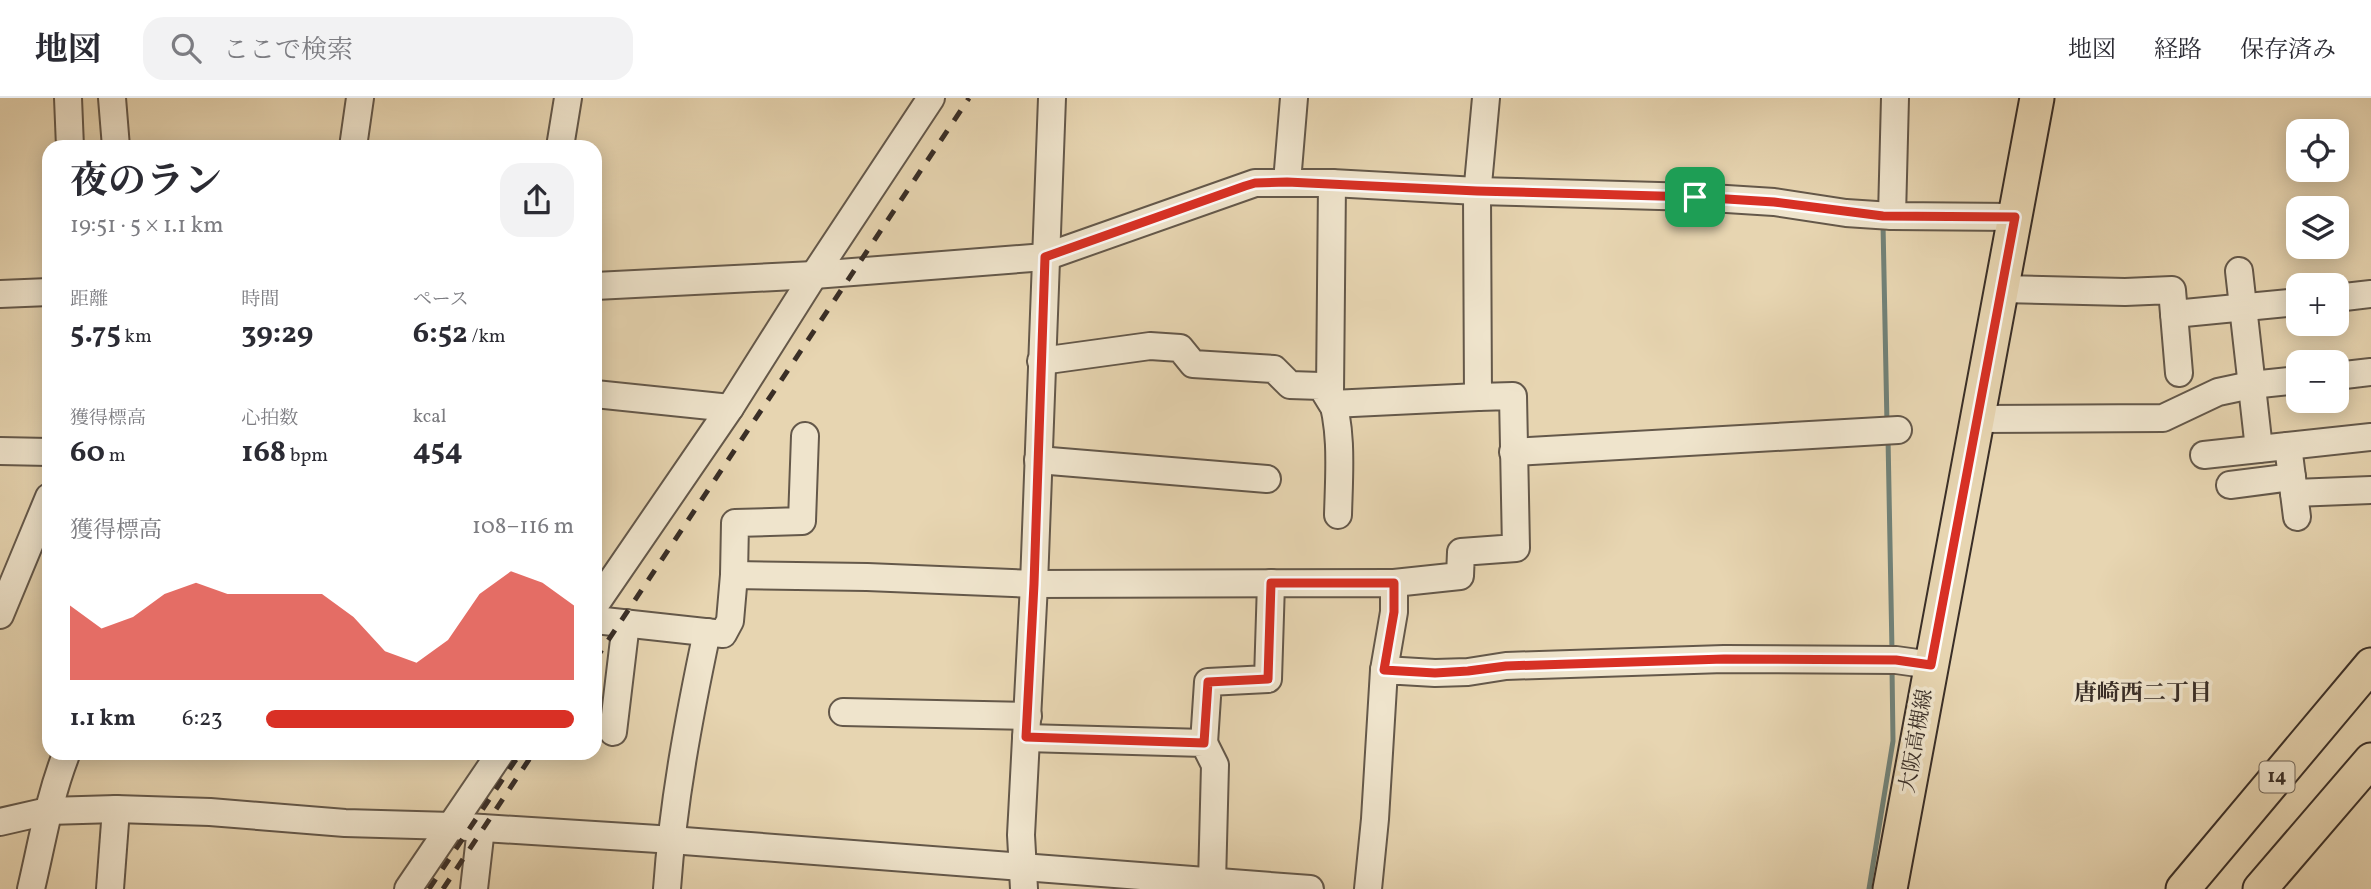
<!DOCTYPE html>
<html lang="ja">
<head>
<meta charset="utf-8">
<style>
	:root { --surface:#fff; --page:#f2f2f3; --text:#2b2b33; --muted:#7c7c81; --line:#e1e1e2; --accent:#d93025 }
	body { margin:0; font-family:Vollkorn,"Noto Serif JP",serif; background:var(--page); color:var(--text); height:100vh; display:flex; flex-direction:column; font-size:26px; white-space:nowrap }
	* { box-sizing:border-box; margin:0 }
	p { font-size:23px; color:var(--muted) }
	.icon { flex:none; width:38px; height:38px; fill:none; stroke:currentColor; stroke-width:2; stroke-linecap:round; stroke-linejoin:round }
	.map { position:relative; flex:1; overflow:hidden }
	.side { position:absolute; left:42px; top:42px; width:560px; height:620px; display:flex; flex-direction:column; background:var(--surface); border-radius:21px; box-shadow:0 4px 18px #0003 }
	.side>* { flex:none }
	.controls { position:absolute; left:2286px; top:21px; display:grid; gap:14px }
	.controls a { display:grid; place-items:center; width:63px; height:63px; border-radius:14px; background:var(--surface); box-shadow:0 4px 18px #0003; font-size:35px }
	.pin { position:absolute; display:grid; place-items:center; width:60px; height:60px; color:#fff; margin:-30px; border-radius:14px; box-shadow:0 4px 10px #0006 }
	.round { display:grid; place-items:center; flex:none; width:74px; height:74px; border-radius:21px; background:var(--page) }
	.overview { display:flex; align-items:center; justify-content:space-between; height:119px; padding:0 28px }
	h1 { font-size:38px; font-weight:700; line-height:52px }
	.figures { display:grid; grid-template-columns:repeat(3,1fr); gap:10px; height:119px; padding:7px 28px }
	.figures div { display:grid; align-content:center }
	.figures b { font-size:30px; font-weight:700 }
	.figures small { font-size:19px; font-weight:400 }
	.figures p { font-size:19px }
	.chart { height:196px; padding:14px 28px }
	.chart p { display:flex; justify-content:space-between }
	.chart svg { width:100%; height:126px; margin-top:7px; fill:var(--accent); opacity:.7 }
	ul { padding:0 28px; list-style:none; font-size:23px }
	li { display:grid; grid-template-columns:112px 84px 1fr; align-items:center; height:52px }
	li i { height:18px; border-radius:9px; background:var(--accent) }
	header { display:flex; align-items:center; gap:42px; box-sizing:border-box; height:98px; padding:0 35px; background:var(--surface); border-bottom:2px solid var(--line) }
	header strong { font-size:33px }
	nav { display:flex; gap:38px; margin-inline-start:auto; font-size:24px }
	.search { width:490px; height:63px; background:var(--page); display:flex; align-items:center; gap:18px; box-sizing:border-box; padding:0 24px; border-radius:21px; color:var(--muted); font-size:26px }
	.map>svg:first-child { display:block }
</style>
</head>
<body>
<header>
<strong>地図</strong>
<div class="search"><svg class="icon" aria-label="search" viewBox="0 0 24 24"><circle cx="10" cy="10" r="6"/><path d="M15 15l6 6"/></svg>ここで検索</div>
<nav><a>地図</a><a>経路</a><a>保存済み</a></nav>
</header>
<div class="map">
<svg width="2371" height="791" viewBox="0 0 2371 791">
	<rect width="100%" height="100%" fill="#e7d5b1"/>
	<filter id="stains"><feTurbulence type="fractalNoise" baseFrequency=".00286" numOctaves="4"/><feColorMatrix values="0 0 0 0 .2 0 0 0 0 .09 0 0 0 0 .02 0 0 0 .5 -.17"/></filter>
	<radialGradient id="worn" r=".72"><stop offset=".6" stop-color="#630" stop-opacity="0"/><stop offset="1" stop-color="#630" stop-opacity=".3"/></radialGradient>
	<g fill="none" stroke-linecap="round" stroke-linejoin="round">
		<g stroke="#718177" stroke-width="5">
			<polyline points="1883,126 1887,326"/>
			<polyline points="1888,339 1892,553"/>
			<polyline points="1869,791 1893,643 1892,570"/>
		</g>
		<g stroke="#64584a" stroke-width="30">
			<g id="minor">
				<polyline points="68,0 70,49"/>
				<polyline points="112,0 116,49"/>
				<polyline points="1895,0 1892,118 2015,119"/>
				<polyline points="353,49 360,0"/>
				<polyline points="560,49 568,0"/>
				<polyline points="1287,84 1294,0"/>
				<path d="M1332 85 1330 294C1343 332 1339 377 1338 417"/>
				<polyline points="2239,173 2259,351"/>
				<polyline points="595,188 814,177 1045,159 1255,85 1332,85 1477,93 1695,99 1774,104 1846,115 1892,118"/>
				<polyline points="2002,191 2125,194 2172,192 2179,275"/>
				<polyline points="0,196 49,194"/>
				<polyline points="2336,200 2371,196"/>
				<polyline points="2174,216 2298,204"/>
				<polyline points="1041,263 1150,248 1180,250 1193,266 1274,271 1290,287 1321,288 1332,306 1478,299"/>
				<polyline points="2336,278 2371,274"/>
				<polyline points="595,296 730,310"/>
				<polyline points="1977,321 2163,320 2218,294 2251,287 2298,282"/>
				<polyline points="2288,348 2297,419"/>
				<polyline points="0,353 49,354"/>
				<polyline points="1513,354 1898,332"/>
				<polyline points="2204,357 2371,339"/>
				<polyline points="1038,362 1267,381"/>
				<polyline points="2230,387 2292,379"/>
				<polyline points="2294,395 2371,392"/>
				<polyline points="734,477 735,425 802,423 805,338"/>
				<polyline points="1394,485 1460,478 1461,454 1516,450 1513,298 1478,299 1477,97 1486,0"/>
				<polyline points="595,507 730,310 814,177 931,0"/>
				<polyline points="0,517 49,399"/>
				<polyline points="595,522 723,536 730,523 734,477 867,479 1034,486 1394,485 1394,514 1384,572"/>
				<polyline points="843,614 1028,618"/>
				<polyline points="613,634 626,525"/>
				<polyline points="1026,640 1204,645 1215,667 1212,785"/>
				<polyline points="1204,645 1208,584 1268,581 1271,485"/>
				<polyline points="0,724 48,713 116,711 210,714 345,725 452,728 658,741 1310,791"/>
				<path d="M31 791C42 745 49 699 67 654"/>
				<polyline points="110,791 116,711"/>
				<polyline points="408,791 501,654"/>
				<polyline points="474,791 481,730"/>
				<path d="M667 791C673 704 689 619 707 534"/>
				<polyline points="1024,791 1021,737 1034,486 1052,0"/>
				<polyline points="1368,791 1375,721 1384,572 1435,575 1468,574 1506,568 1724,561 1896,562 1932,567"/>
			</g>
		</g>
		<g stroke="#392e27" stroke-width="37">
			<g id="major">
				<polyline points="1890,791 2037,0"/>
				<polyline points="2183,791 2371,567"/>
				<polyline points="2260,791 2371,662"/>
			</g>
		</g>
		<use href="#minor" stroke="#efe4cc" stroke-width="26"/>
		<use href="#major" stroke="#e7d5b1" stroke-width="33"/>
		<g stroke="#392e27" stroke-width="5" stroke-dasharray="12 12" stroke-linecap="butt">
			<polyline points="595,562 969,0"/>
			<polyline points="429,791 521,654"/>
			<polyline points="443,791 534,654"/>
		</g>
	</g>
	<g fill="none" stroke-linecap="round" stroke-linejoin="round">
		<g stroke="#fff" stroke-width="14">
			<polygon id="route" points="1287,84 1477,93 1695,99 1774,104 1883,118 2015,119 1931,567 1896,562 1724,561 1506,568 1468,573 1435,575 1384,572 1394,514 1394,485 1271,485 1268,581 1208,584 1204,645 1026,639 1034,486 1045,159 1245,88 1255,85"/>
		</g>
		<use href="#route" stroke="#d93025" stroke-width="9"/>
	</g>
	<g text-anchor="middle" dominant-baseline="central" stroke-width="7" stroke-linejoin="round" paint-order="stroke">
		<rect fill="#efe4cc" stroke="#706558" stroke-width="2" x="2259.5" y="663.5" width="35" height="31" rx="5"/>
		<g font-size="19" font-weight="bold" fill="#392e27">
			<text x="2277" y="679">14</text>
		</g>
		<g font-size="21" fill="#392e27" stroke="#efe4cc">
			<text transform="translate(1917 643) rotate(-80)">大阪高槻線</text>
		</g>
		<g font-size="23" font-weight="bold" fill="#392e27" stroke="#efe4cc">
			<text x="2143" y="596">唐崎西二丁目</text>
		</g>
	</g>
	<rect width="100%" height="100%" filter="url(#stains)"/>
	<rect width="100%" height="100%" fill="url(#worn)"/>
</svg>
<div class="controls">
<a><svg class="icon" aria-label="locate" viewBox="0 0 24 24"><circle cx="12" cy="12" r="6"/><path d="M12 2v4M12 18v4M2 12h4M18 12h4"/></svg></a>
<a><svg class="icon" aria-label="layers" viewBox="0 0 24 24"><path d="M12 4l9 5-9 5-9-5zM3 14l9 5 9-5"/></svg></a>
<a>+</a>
<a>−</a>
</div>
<div class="pin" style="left:1695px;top:99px;background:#1e9e55"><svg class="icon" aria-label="arrive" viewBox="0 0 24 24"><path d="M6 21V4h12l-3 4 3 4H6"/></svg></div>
<section class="side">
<div class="overview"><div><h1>夜のラン</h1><p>19:51 · 5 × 1.1 km</p></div><a class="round"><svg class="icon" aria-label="share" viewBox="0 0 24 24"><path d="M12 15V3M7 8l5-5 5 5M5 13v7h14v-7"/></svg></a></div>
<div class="figures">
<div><p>距離</p><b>5.75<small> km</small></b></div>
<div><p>時間</p><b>39:29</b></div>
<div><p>ペース</p><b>6:52<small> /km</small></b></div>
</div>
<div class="figures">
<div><p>獲得標高</p><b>60<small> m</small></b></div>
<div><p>心拍数</p><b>168<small> bpm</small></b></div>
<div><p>kcal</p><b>454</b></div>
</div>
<div class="chart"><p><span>獲得標高</span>108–116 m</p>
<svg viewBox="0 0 160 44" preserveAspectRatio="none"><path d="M0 44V18L10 26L20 22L30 14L40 10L50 14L60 14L70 14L80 14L90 22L100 34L110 38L120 30L130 14L140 6L150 10L160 18V44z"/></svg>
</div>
<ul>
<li><b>1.1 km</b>6:23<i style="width:100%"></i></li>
</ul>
</section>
</div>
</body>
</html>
